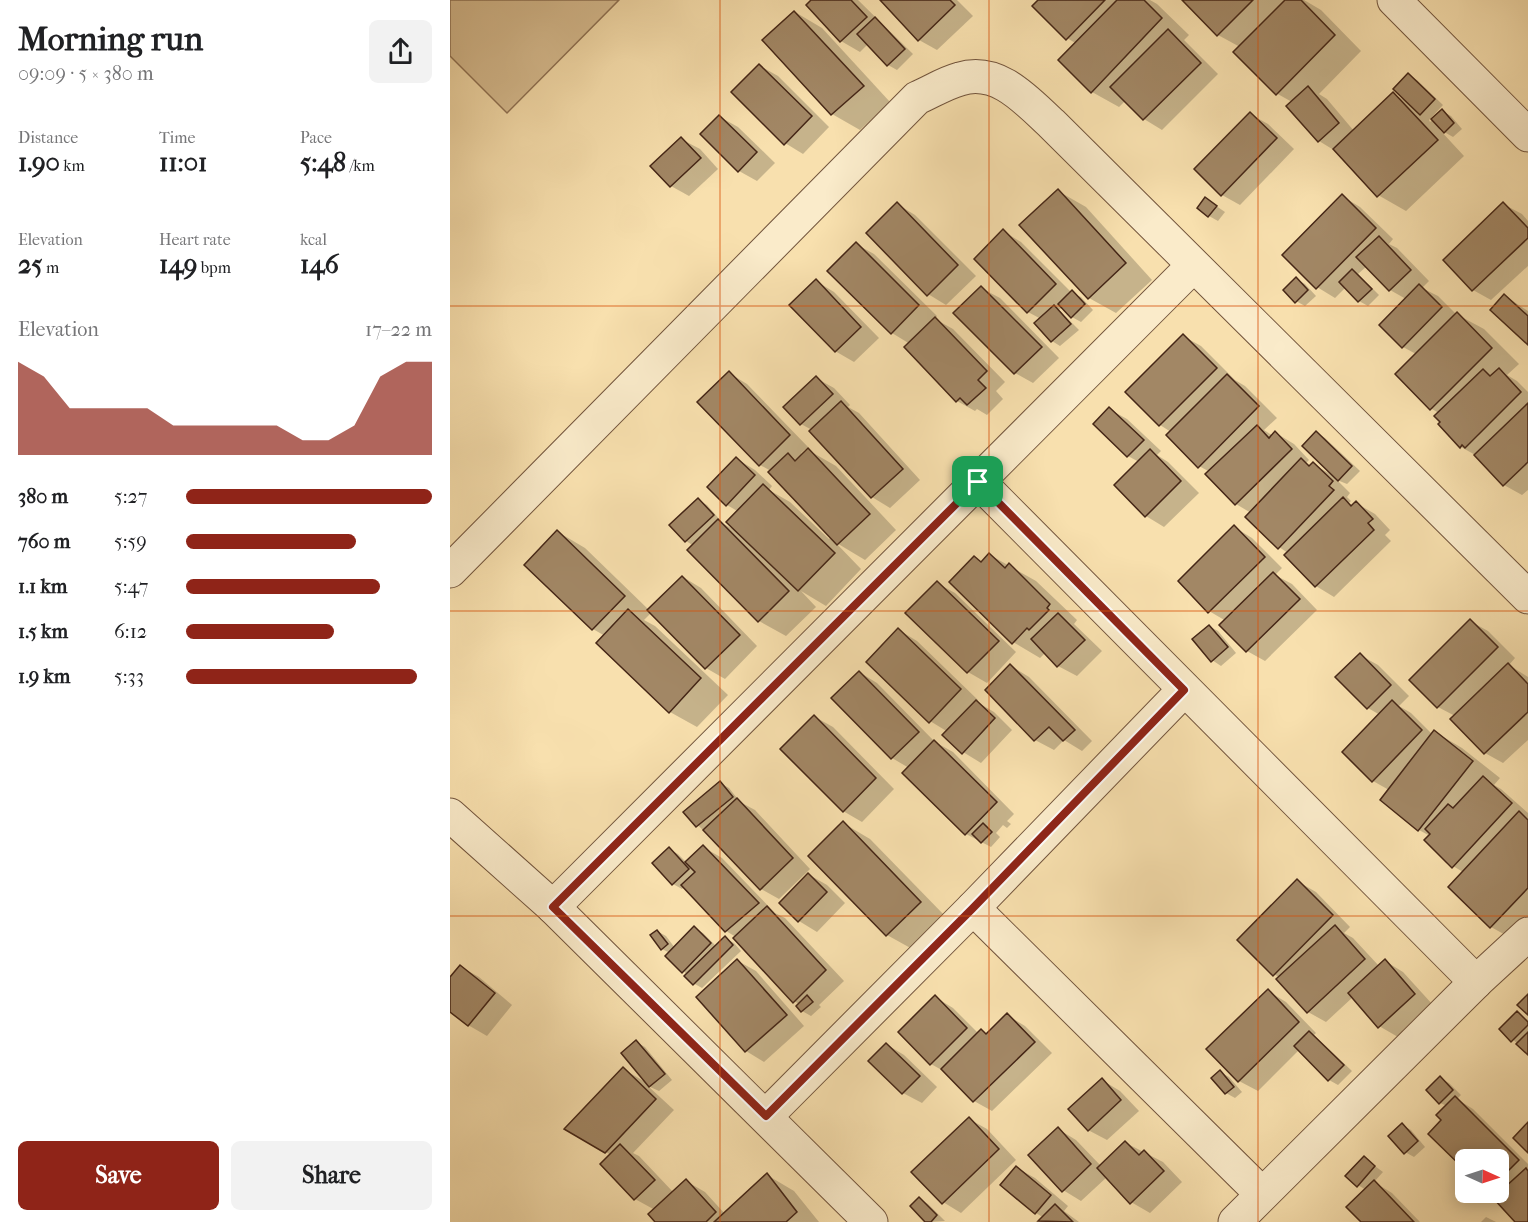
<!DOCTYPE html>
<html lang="en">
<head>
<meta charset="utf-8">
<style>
	:root { --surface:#fff; --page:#f2f2f2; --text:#202124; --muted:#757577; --accent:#8f2418 }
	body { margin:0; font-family:"IM FELL French Canon",serif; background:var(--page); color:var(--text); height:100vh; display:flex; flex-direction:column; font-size:22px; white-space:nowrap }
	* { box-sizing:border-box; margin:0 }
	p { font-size:20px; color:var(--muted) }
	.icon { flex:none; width:33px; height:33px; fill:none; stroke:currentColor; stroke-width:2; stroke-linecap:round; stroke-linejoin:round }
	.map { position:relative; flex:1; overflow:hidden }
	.sheet { display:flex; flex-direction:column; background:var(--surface); width:450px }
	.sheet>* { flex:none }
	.needle { width:39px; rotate:93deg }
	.controls { position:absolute; left:1005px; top:1149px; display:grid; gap:12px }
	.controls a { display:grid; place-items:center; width:54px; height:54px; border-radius:9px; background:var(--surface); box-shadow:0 3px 15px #0003; font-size:30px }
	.pin { position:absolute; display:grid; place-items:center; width:51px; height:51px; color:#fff; margin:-26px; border-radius:12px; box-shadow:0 3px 9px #0006 }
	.round { display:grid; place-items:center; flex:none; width:63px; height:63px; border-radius:9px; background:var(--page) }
	.overview { display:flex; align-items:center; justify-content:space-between; height:102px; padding:0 18px }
	h1 { font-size:33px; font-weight:800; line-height:45px }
	.figures { display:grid; grid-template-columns:repeat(3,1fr); gap:9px; height:102px; padding:6px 18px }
	.figures div { display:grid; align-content:center }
	.figures b { font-size:26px; font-weight:800 }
	.figures small { font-size:16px; font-weight:400 }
	.figures p { font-size:16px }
	.chart { height:168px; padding:12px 18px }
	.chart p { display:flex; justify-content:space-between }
	.chart svg { width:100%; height:108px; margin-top:6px; fill:var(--accent); opacity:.7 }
	.button { display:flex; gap:12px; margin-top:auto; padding:12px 18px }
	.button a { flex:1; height:69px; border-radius:9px; background:var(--accent); color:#fff; font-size:24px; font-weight:800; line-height:69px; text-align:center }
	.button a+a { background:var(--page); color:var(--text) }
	ul { padding:0 18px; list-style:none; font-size:20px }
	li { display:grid; grid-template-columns:96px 72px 1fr; align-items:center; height:45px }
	li i { height:15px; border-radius:8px; background:var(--accent) }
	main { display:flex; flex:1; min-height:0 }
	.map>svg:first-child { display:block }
</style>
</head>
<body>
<main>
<section class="sheet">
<div class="overview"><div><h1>Morning run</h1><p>09:09 · 5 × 380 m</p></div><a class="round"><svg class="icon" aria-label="share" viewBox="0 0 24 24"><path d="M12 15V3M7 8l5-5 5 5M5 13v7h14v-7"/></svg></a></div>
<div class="figures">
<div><p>Distance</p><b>1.90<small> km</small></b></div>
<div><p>Time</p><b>11:01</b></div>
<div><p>Pace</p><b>5:48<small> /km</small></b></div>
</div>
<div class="figures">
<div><p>Elevation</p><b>25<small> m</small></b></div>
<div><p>Heart rate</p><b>149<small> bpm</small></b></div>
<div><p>kcal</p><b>146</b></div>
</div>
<div class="chart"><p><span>Elevation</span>17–22 m</p>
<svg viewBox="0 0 160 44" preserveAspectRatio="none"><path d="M0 44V6L10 12L20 25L30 25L40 25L50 25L60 32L70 32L80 32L90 32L100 32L110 38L120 38L130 32L140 12L150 6L160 6V44z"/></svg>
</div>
<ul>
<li><b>380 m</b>5:27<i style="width:100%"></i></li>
<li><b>760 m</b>5:59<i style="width:69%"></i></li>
<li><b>1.1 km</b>5:47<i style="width:79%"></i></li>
<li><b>1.5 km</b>6:12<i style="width:60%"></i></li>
<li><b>1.9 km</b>5:33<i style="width:94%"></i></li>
</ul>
<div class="button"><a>Save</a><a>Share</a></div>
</section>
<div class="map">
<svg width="1078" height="1222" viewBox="0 0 1078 1222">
	<rect width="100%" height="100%" fill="#f8e0ae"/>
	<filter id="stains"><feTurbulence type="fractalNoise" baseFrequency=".00333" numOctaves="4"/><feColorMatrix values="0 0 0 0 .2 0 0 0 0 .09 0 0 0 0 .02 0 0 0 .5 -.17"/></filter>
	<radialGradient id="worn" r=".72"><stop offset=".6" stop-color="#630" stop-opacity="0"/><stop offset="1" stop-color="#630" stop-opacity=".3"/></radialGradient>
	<polygon fill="#dac094" stroke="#907355" stroke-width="1.5" points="0,0 169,0 57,113 0,56"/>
	<g fill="#0003">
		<polygon points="363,0 408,0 463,54 447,70 438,65 418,44 410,52 391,41 358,6"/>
		<polygon points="432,0 507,0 523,16 487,50 469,40"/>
		<polygon points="590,0 700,0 707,4 739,35 734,40 768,74 712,130 694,119 676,100 669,107 642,92 627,44 617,38"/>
		<polygon points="734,0 854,0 871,10 911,51 869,94 877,99 904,131 944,94 957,102 958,75 967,80 993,105 979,120 980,122 992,111 1001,116 1012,129 1003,137 989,129 1014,156 956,211 928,195 887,152 869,141 842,102 826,93 790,47 768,35"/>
		<polygon points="345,12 372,28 440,102 410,130 382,114 314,40"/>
		<polygon points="310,66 328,76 379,127 353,154 335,143"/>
		<polygon points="800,114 818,124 844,149 790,205 772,195"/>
		<polygon points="270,117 288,127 325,163 307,181 289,171"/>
		<polygon points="231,139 250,149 268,169 239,196 221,186"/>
		<polygon points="608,191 636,207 702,280 666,313 639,298"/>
		<polygon points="892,196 910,207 943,239 939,244 947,248 979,281 972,288 988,296 1006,314 1034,329 1069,364 1057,375 1067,381 1078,392 1078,490 1072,495 1054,485 1027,456 1011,447 990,424 992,422 989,413 980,408 966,354 953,347 956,299 940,290 917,266 908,274 929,295 918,306 909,301 896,287 885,298 867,287"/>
		<polygon points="756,199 775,212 768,221 759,216"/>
		<polygon points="447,204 465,215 526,276 496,305 478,294"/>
		<polygon points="1053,204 1072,214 1078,221 1078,266 1041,300 1023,290"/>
		<polygon points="553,231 571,242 622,293 631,297 643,310 631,322 622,317 612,307 609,310 629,330 610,346 602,341 591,319 578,312 526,259"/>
		<polygon points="406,244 424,254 487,316 485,319 503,329 555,382 546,391 553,399 537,415 527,409 525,411 507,401 460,344 442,333 379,271"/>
		<polygon points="846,279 855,284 866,296 855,306 846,301"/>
		<polygon points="366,281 384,292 429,338 404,362 385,351"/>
		<polygon points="531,288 550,298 609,358 583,383 565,373"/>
		<polygon points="1055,296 1078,311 1078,343"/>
		<polygon points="733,336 751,346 785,380 795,386 827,418 814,430 823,436 826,433 844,444 859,460 856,463 861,466 863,464 882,475 867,433 875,438 910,471 897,484 887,480 900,493 897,497 901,501 899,503 904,506 906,503 925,514 940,530 935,535 941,541 884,597 866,586 836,555 838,553 829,547 801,513 786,504 760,472 749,466 721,432 710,425"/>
		<polygon points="279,373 297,384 358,447 351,453 353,455 358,450 386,466 446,530 415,560 385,542 411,569 376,606 351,591 366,607 336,636 309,621 244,546 236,541 248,500 257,505 271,521 270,522 285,530 289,512 277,505 287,459 305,470 322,486 319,490 340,502 379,539 381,537 321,471 310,465"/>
		<polygon points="366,378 384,388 400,405 398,407 409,413 470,480 440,508 422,497 362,430 351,424"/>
		<polygon points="659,409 677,419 711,451 707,455 718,462 749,493 714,527 696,516 666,485 689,462 678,456 645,424"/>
		<polygon points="784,527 802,538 832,568 825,575 842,584 867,610 815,661 797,651 776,621 759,611"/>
		<polygon points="108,532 135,548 199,610 233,577 251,588 307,646 275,679 256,668 202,612 194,620 205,626 278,695 247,727 220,712 155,636 143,629 76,565"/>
		<polygon points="540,555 586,581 627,620 624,624 652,651 627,676 608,666 596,652 590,658 563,642 524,558 532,562"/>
		<polygon points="487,583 505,593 566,652 537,683 518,672 457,613"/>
		<polygon points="1020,621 1038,631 1065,658 1059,665 1078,677 1078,740 1053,763 1035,753 1005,716 988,707"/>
		<polygon points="759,626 768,631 786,653 771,666 762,660"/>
		<polygon points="449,630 467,641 528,700 527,702 544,712 562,730 531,763 513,752 498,732 480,721"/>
		<polygon points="910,655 928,665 959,696 949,706 961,713 983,735 985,732 1012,748 1050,778 1044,785 1051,789 1078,813 1078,932 1068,942 1041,927 1013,872 1003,866 980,836 969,830 932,800 939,790 923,781 930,715 918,708"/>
		<polygon points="561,666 579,677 642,741 632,751 614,740 604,750 585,740"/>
		<polygon points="409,672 427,683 485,742 503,752 564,814 557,821 561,824 557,828 553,825 546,833 550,837 541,847 516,834 459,768 442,758 383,698"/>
		<polygon points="365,717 383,727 444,789 412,822 393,811"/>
		<polygon points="270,783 279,788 290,802 305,810 360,869 356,873 377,885 395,903 367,932 349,921 358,875 356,873 329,899 311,889 235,812"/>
		<polygon points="393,823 420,839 497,918 464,950 437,935"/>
		<polygon points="253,847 272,858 325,913 335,918 394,981 369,1005 371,1007 361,1016 352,1011 348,1006 349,1004 344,1001 286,937 276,931 234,887 232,889 223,884 219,849 228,854 237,863"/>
		<polygon points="847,881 866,892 900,927 894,933 903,938 929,966 935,961 953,972 983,1005 948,1037 929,1026 903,997 876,1022 858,1012 830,978 824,974"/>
		<polygon points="244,928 253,933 266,946 275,938 284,943 291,951 252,988 243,983 220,953 212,949 207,931 216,936 225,948"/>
		<polygon points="288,961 306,971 354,1026 314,1062 296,1051"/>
		<polygon points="11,967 29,977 62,1005 37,1036 18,1025 0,1010 0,980"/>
		<polygon points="818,991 836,1002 866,1033 864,1035 902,1071 888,1085 879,1080 849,1050 808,1091 789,1081"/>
		<polygon points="485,997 503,1008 528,1033 531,1030 537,1034 557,1015 575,1026 602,1053 542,1111 524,1101 497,1073 481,1064 450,1032"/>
		<polygon points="1067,1013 1078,1020 1078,1053 1051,1029"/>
		<polygon points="186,1042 195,1047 222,1080 209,1091 198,1086 224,1110 183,1153 189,1156 224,1193 236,1181 255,1192 275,1214 317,1175 344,1191 369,1222 207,1222 205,1210 185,1199 161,1155 116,1129 173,1069 197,1083"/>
		<polygon points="436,1044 454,1055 487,1087 472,1103 453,1093 420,1061"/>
		<polygon points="770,1072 779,1077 792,1092 785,1098 776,1093 763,1078"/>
		<polygon points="990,1078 999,1083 1011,1095 1007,1099 1023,1109 1078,1164 1078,1222 1067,1222 1047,1197 1039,1192 1048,1192 1048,1160 994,1120 997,1106 990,1103"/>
		<polygon points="652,1080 670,1091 689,1111 657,1140 638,1130"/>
		<polygon points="519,1119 537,1129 566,1160 511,1213 493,1202"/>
		<polygon points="952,1125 961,1130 975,1147 964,1157 955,1152"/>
		<polygon points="608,1129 626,1140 651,1166 676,1143 713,1162 732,1182 700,1213 681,1202 657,1177 631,1201 613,1190"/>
		<polygon points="914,1158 933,1172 924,1182 942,1193 970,1222 913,1222 916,1190 908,1185"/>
		<polygon points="567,1168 585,1178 618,1206 614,1211 629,1222 590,1222 594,1218 586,1213"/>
		<polygon points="470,1199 478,1204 495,1221 478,1222"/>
		<polygon points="1036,1217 1046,1222 1031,1222"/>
	</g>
	<g fill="#a28765" stroke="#452616" stroke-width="1.5">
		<polygon points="361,0 401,0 417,17 390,42 356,5"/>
		<polygon points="430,0 500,0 505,5 468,41"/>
		<polygon points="588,0 655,0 616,40 582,6"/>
		<polygon points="667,0 694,0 712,18 641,93 608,60"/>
		<polygon points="732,0 803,0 767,36"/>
		<polygon points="835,0 851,0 885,35 826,95 783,52"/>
		<polygon points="344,11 414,86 381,115 312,40"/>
		<polygon points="425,17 455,49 437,66 407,34"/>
		<polygon points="718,29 751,63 693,120 660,87"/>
		<polygon points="309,64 362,116 334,145 281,92"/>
		<polygon points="958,73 985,99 970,115 943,89"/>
		<polygon points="858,86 889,123 868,142 836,106"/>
		<polygon points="943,92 988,140 927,197 883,149"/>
		<polygon points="992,109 1004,123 994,133 981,119"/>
		<polygon points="800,112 827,138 771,196 744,169"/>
		<polygon points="269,115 307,152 288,172 250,134"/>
		<polygon points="231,137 251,158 220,187 200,166"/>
		<polygon points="608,189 676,263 638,299 569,225"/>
		<polygon points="892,194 926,228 866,289 832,255"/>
		<polygon points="755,197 767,206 758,217 747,208"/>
		<polygon points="447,202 508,265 477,296 416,233"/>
		<polygon points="1053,202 1078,228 1078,238 1022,291 993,260"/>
		<polygon points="553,229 606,284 577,313 524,259"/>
		<polygon points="929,236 961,270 939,291 906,257"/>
		<polygon points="406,242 469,305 441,334 377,271"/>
		<polygon points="902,269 922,289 908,302 889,282"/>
		<polygon points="846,277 858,290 845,303 833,290"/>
		<polygon points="366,279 411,327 385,352 339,305"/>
		<polygon points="969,284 992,307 952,348 929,325"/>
		<polygon points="531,286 592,347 564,374 503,313"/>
		<polygon points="622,290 635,304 621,318 608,304"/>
		<polygon points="1054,294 1078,316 1078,345 1040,310"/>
		<polygon points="604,305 621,324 601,342 584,323"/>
		<polygon points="1007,312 1042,348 980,410 945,374"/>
		<polygon points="485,317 537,371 528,380 536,388 517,405 510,398 506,402 454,347"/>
		<polygon points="733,334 767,368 709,426 675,392"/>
		<polygon points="1049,368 1071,392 1015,448 1012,445 1010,448 988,424 990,422 984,416 1033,369 1040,376"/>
		<polygon points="279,371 340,435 309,466 247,402"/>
		<polygon points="777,374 809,406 748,468 716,435"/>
		<polygon points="366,376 383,394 350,425 333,407"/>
		<polygon points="391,401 453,469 421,498 359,431"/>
		<polygon points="1078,403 1078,462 1053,486 1024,455"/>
		<polygon points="659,407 694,440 677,457 643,424"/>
		<polygon points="807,425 819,438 825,431 842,449 785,505 755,474"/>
		<polygon points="866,431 902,466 888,481 852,446"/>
		<polygon points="358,448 420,514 387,545 318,472 338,453 345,461"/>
		<polygon points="700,449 731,481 695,517 664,485"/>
		<polygon points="286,457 305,475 276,506 257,487"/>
		<polygon points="851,458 859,466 863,462 883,481 879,486 884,490 828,549 795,517"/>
		<polygon points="313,484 385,553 348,591 276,522"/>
		<polygon points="893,497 901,506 906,501 923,519 918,523 924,530 865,587 834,555"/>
		<polygon points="248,498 264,515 235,542 219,525"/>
		<polygon points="268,519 339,591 308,622 237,550"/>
		<polygon points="784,525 815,557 758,613 728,581"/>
		<polygon points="107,530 175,596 142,630 74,565"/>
		<polygon points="539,553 555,568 559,563 600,604 597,608 599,610 579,630 577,628 562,644 499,582 524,556 531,562"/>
		<polygon points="823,572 850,599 796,652 769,625"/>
		<polygon points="232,576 290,635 255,669 197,610"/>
		<polygon points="487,581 549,641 517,673 455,613"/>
		<polygon points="178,609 251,678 219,713 146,643"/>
		<polygon points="608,613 635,640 607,667 581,639"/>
		<polygon points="1020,619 1048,647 987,708 959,680"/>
		<polygon points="759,625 778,647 761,662 742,639"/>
		<polygon points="448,628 511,689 479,723 416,662"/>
		<polygon points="910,653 941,685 917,709 885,677"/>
		<polygon points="1058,663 1078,684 1078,712 1034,754 1000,719"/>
		<polygon points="560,664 625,730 613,741 599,727 584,741 535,690"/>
		<polygon points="409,671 469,732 441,759 381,698"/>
		<polygon points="526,700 545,718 512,754 492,735"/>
		<polygon points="942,700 972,730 922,782 892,752"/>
		<polygon points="364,715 426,778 393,812 330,749"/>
		<polygon points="984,730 1023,761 968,831 930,800"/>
		<polygon points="484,740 547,802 515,835 452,773"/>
		<polygon points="1033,776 1062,803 1002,868 974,840 980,834 975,829 998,804 1003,808"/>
		<polygon points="270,781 283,797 246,827 233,812"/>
		<polygon points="287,798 343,858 310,890 253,830"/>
		<polygon points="1069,811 1078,820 1078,888 1040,928 998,887"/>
		<polygon points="393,821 471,902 436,936 358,856"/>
		<polygon points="533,823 542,832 531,843 522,834"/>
		<polygon points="253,845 309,903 275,932 231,885 245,872 235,862"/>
		<polygon points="219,847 239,869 222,885 202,863"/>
		<polygon points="358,873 377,892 348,922 329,903"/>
		<polygon points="847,879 883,915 823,976 787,940"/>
		<polygon points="317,906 376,970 343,1003 283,938"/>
		<polygon points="885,925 915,959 857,1013 826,979"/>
		<polygon points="244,926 261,943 232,973 215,956"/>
		<polygon points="207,930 218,944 211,950 200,935"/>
		<polygon points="275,936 283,945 243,985 234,976"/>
		<polygon points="287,959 337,1015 295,1052 246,997"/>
		<polygon points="935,959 965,994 928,1028 898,993"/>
		<polygon points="10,965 45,993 18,1026 0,1012 0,977"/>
		<polygon points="818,989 849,1022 788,1082 756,1049"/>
		<polygon points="1078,994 1078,1015 1067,1005"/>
		<polygon points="357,995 363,1002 351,1012 346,1006"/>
		<polygon points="485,995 517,1028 480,1065 448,1032"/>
		<polygon points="1067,1011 1078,1022 1078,1025 1061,1042 1049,1029"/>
		<polygon points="557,1013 585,1042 523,1102 491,1069 531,1029 536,1034"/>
		<polygon points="859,1031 894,1065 878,1081 844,1046"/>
		<polygon points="1078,1032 1078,1055 1066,1044"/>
		<polygon points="186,1040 215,1074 199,1087 171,1053"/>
		<polygon points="436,1043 470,1076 452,1094 418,1061"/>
		<polygon points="173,1067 206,1099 155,1153 114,1129"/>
		<polygon points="770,1070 784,1087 775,1094 761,1078"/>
		<polygon points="990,1076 1003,1090 989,1104 976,1090"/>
		<polygon points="652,1078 671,1100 638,1131 618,1109"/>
		<polygon points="1005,1096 1069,1160 1048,1181 1048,1160 1016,1160 1016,1171 978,1134 991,1120 986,1115"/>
		<polygon points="519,1117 549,1149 492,1204 461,1172"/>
		<polygon points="1078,1122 1078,1153 1063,1138"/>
		<polygon points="952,1123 968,1141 954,1154 938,1136"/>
		<polygon points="608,1127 641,1164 612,1192 578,1155"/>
		<polygon points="675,1141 689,1155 694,1150 714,1171 680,1204 647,1168"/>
		<polygon points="170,1144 205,1180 184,1200 150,1164"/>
		<polygon points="914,1156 925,1166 907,1187 895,1176"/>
		<polygon points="566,1166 601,1195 585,1214 550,1185"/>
		<polygon points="1076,1168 1078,1171 1078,1222 1065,1222 1043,1198"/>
		<polygon points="317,1173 347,1212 336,1222 264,1222"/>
		<polygon points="236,1179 266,1212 256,1222 205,1222 198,1214"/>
		<polygon points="924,1180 964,1222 911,1222 896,1207"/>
		<polygon points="469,1197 487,1215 481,1222 475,1222 460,1206"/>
		<polygon points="605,1204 623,1222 588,1221"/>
	</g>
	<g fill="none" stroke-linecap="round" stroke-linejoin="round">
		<g stroke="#72543c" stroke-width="35">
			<g id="street">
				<polyline points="944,0 1078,135"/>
				<polyline points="529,482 1026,982"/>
				<path d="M0 571 467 98C481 92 495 83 510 79 548 67 577 101 602 124L1078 597"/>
				<polyline points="0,815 103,907 421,1222"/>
				<polyline points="103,907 743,266"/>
				<polyline points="523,908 812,1194"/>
				<polyline points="316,1116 523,908 734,690"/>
				<polyline points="785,1222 1026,982 1078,934"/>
			</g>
		</g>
		<use href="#street" stroke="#faebca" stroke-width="33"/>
	</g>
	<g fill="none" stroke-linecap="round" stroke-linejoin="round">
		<g stroke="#fff" stroke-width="12">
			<polygon id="route" points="528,482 734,690 523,908 316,1116 103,907"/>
		</g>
		<use href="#route" stroke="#8f2418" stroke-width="8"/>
	</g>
	<path fill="none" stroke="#d8540d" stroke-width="1.5" stroke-opacity="0.55" d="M270 0V1222M539 0V1222M808 0V1222M0 306H1078M0 611H1078M0 916H1078"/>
	<rect width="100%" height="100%" filter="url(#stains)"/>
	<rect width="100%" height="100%" fill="url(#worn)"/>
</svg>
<div class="controls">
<a><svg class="needle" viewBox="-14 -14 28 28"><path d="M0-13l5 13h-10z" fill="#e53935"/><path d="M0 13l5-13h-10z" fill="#757577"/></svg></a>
</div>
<div class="pin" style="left:528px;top:482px;background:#1e9e55"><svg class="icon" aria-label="arrive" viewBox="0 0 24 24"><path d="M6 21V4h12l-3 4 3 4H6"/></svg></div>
</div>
</main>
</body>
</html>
